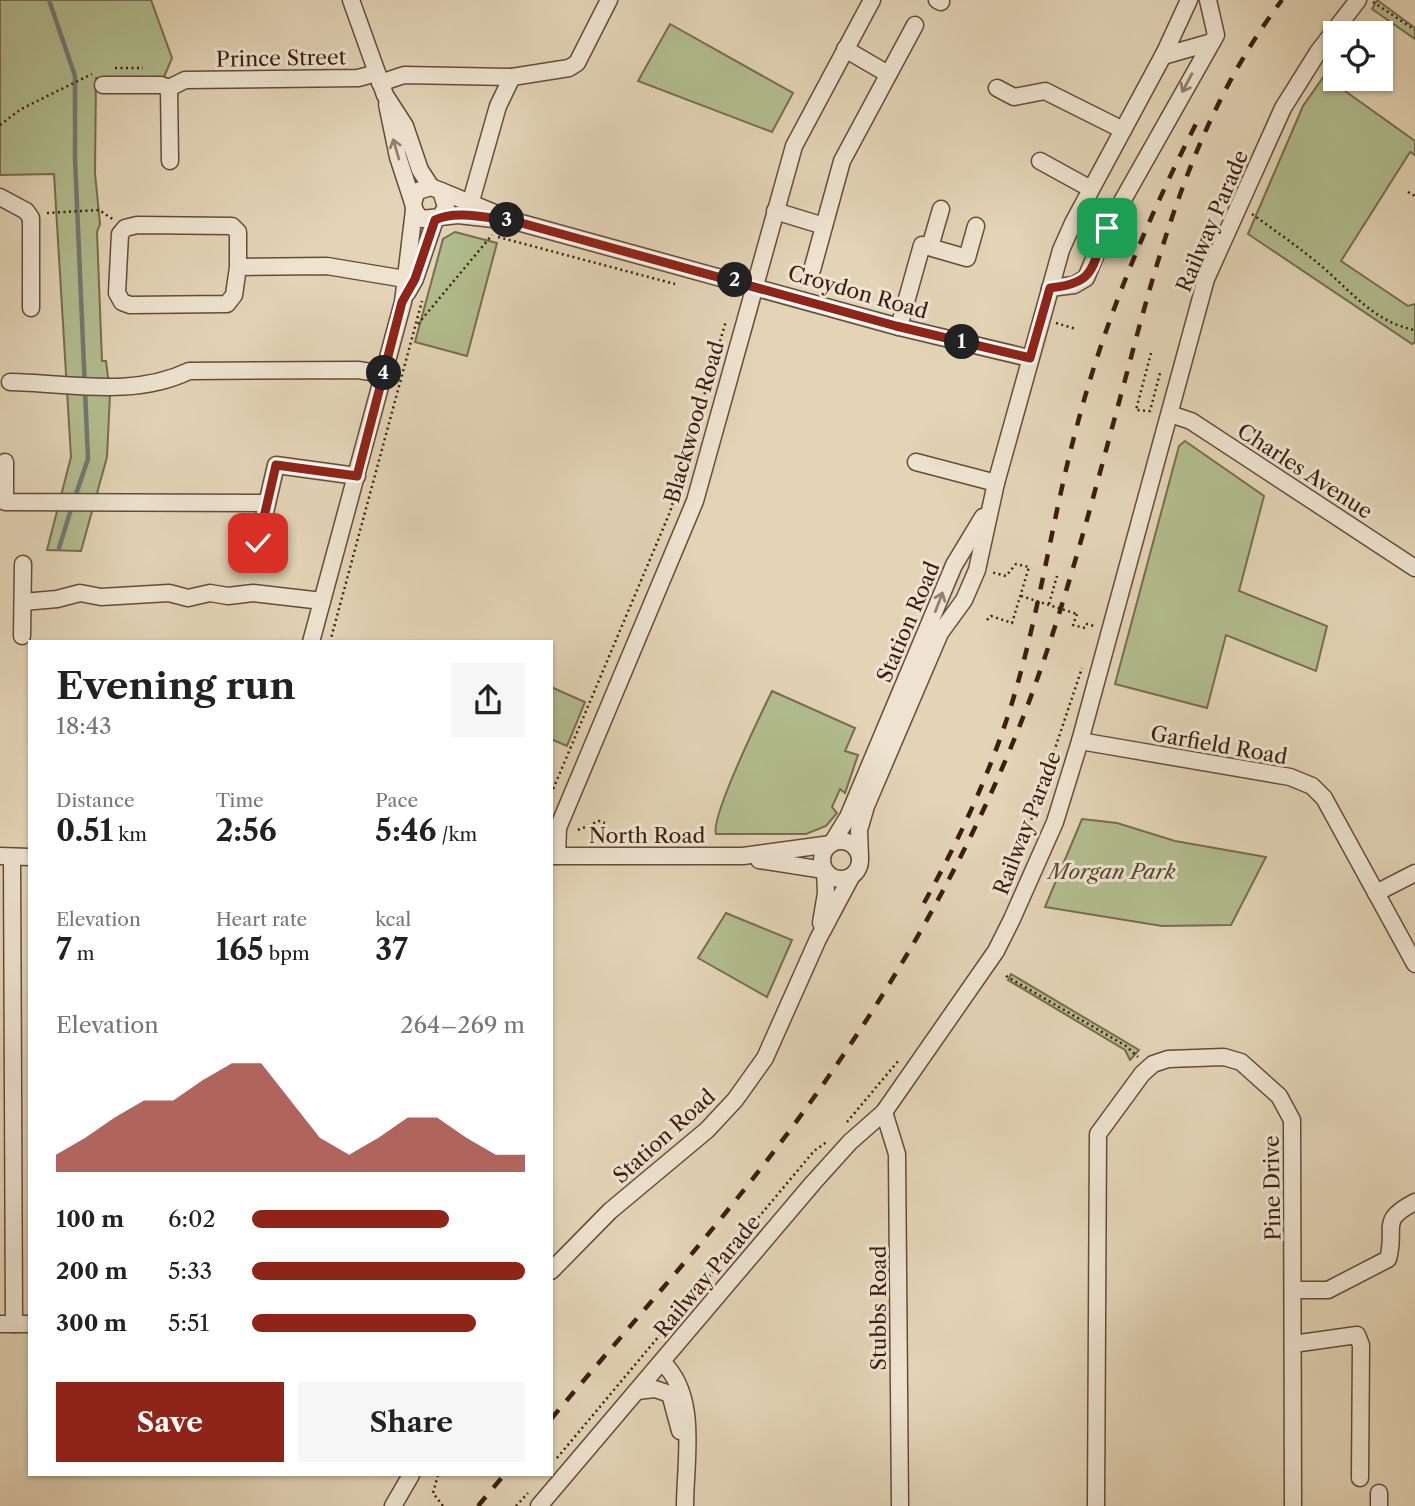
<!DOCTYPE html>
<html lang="en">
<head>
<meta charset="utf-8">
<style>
	:root { --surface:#fff; --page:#f6f6f6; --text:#222; --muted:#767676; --accent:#8f2418 }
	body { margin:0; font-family:"Libre Caslon Text",serif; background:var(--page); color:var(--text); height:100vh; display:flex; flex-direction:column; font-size:26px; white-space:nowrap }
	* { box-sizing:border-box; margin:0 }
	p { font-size:23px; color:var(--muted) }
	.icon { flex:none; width:38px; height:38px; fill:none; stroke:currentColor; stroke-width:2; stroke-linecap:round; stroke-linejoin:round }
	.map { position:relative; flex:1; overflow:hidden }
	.drawer { position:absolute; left:28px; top:640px; width:525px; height:836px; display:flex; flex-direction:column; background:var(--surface); border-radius:0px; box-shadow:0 2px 5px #0004 }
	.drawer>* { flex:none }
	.tools { position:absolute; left:1323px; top:21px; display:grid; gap:14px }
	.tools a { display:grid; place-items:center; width:70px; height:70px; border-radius:0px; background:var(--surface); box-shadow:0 2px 5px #0004; font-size:35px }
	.pin { position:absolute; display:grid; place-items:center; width:60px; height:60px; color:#fff; margin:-30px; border-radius:14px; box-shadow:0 4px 10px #0006 }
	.km { position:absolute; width:35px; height:35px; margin:-18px; border-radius:50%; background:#222; color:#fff; font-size:19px; line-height:35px; text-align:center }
	.round { display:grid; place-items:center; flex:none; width:74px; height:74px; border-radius:0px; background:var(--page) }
	.head { display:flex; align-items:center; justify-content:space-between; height:119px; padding:0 28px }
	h1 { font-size:38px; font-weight:700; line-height:52px }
	.stats { display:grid; grid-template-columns:repeat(3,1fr); gap:10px; height:119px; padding:7px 28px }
	.stats div { display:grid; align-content:center }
	.stats b { font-size:30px; font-weight:700 }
	.stats small { font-size:19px; font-weight:400 }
	.stats p { font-size:19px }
	.chart { height:196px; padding:14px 28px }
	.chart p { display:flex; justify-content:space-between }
	.chart svg { width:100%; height:126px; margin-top:7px; fill:var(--accent); opacity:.7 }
	.action { display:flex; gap:14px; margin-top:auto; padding:14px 28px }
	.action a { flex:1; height:80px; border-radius:0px; background:var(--accent); color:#fff; font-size:28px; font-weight:700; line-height:80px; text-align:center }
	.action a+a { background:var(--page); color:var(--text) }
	ul { padding:0 28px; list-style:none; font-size:23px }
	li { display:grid; grid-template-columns:112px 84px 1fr; align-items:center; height:52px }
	li i { height:18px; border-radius:9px; background:var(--accent) }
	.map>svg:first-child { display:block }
</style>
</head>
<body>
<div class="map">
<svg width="1415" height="1506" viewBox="0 0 1415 1506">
	<rect width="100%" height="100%" fill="#e3d4b6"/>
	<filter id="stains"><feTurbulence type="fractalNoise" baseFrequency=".00286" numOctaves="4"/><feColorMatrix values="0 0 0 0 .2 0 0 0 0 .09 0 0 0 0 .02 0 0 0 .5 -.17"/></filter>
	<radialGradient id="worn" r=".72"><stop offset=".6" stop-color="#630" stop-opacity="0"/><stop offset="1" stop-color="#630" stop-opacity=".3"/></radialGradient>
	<g fill="#b2bd8f" stroke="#776d50" stroke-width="2">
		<polygon points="0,0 151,0 172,58 164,77 96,78 95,173 100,224 97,232 102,361 106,361 110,394 107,457 81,551 47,550 71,457 54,174 0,175"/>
		<polygon points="1377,0 1415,28 1415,39 1372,9"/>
		<polygon points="670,24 793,93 772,132 638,81"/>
		<polygon points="1324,76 1415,141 1415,155 1410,152 1341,261 1408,306 1415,304 1415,342 1412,344 1248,234 1303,106"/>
		<polygon points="455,232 497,243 467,356 415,342 443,239"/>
		<polygon points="1185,441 1264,496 1239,591 1327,626 1316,671 1226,635 1207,708 1115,684 1179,446"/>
		<polygon points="551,687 585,702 567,746 551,739"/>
		<path d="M772 691 855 728 845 751 858 755 845 793 840 789 832 807 837 813 826 826 806 834H716C710 817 761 714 772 691Z"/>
		<polygon points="1082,819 1117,823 1175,841 1266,857 1231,925 1162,926 1045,907"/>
		<polygon points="726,913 792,940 767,997 698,958"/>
		<polygon points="1011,974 1139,1050 1130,1060 1125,1050 1008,980"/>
	</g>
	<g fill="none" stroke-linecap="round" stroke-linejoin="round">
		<g stroke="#737975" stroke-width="4.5">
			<polyline points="49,0 75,76 75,159 88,459 75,497"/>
			<polyline points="59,548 72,506"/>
		</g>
		<g stroke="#664b3a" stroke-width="19">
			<g id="minor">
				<polyline points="351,0 385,95 405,126 420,170 431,187"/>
				<polyline points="937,0 941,2"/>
				<polyline points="845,49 888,74"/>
				<polyline points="1163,56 1212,42"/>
				<polyline points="380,83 404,75 512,77"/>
				<polyline points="103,85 161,85 169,88"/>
				<polyline points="997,88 1014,97 1045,91 1123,130"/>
				<polyline points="387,104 398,157 413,203"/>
				<polyline points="170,161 169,88 185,80 358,78 377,73"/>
				<polyline points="1040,161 1091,189"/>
				<polyline points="441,191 514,221 899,327 1029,358"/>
				<polyline points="0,197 26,211 31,218 31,308"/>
				<polyline points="471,201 498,106 512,77 569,68 577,63 609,0"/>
				<polyline points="775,211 824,226"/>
				<path d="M440 217 446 207 441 191 431 187 418 191C411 202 412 211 422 219L458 215 502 220"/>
				<polyline points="930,247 941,209"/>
				<polyline points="238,267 234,295 227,304 130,305 122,302 117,293 120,234 125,228 137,225 232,226 238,232 238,267 327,266 405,279"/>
				<polyline points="812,270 842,161 915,25"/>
				<polyline points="1050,288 1074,285 1086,278 1107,228 1216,35 1208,0"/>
				<polyline points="407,293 415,279 435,220"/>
				<polyline points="899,327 922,245 967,258 976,226"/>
				<path d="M10 382C69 383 133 398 189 371L358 370 384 374"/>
				<polyline points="1170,414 1191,421 1415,568"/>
				<polyline points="5,462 5,502 267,503"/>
				<polyline points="916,462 996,483"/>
				<polyline points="258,543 276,465 357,476"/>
				<polyline points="23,602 57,599 80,593 101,597 169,593 188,598 210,593 228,596 253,593 322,601"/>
				<polyline points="22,636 23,564"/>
				<polyline points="311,642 403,302 414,210"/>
				<polyline points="1080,741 1290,777 1312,786 1324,798 1415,964"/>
				<circle cx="841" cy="860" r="19"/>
				<polyline points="832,843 848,817 954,565 983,517"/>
				<polyline points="0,856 30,857"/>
				<polyline points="551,856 743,856 831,844"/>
				<polyline points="557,856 558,828 695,501 794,146 872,0"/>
				<polyline points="12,857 14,1324"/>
				<polyline points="860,858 859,830 866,806 940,633 964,600 977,570 996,483 1061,250 1073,223 1165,52 1189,0"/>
				<polyline points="759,860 824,870"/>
				<polyline points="1376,893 1415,873"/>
				<polyline points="821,923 826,893 825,871"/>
				<polyline points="884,1112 897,1154 900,1506"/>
				<polyline points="551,1271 610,1211 707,1130 735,1100 765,1058 818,939 851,877"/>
				<path d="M1293 1290H1328L1388 1259C1397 1226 1378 1221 1415 1202"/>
				<polyline points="0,1324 30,1324"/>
				<polyline points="1293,1344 1357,1335 1361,1345 1360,1478"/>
				<path d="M662 1362C699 1396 685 1460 685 1506"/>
				<polyline points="637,1391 655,1389 670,1394 680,1431"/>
				<polyline points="393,1506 411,1475"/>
				<polyline points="539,1506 813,1183 850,1142 884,1112 996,951 1012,919 1055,822 1080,741 1206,279 1283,108 1318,52 1358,0"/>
				<polyline points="1096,1506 1098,1134 1142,1074 1153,1064 1168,1059 1224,1057 1241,1062 1279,1096 1292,1120 1293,1506"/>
				<polyline points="1379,1506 1379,1493"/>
			</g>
		</g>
		<g stroke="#3c1d11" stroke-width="2.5" stroke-dasharray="2 3.5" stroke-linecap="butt">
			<polyline points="1373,2 1415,30"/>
			<polyline points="115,68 143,68"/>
			<polyline points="0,125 21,109 92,74"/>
			<polyline points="1408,192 1415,196"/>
			<polyline points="47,213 99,210 114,220"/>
			<path d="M1252 214C1277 232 1303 250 1326 270 1354 295 1377 323 1415 330"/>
			<polyline points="498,237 675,284"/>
			<polyline points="1056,323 1076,329"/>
			<polyline points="418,324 492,235"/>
			<polyline points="1151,353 1136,410 1150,411 1160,373"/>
			<polyline points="1049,604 1057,576"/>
			<polyline points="1077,614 1073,625 1085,628 1087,624 1094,626"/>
			<polyline points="987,620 991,616 1012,623 1029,567 1016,564 1006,576 991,572"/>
			<polyline points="330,642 422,301"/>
			<polyline points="551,794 670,512 726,321"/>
			<polyline points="578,830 599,821 605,823"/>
			<polyline points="1012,877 1082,668"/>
			<polyline points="1006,976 1126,1046 1138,1057"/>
			<polyline points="847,1122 899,1060"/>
			<polyline points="557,1458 814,1151 828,1141"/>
			<polyline points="438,1475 433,1493 443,1506"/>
			<polyline points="516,1506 528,1493"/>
		</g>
		<use href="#minor" stroke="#ede3d0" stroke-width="16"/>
		<g stroke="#3c1d11" stroke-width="4.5" stroke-dasharray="12 12" stroke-linecap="butt">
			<path d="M924 903C964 831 999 754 1020 675 1043 591 1055 506 1078 422 1106 316 1151 211 1201 114"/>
			<path d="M551 1419C636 1318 726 1219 804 1111 895 986 972 851 1027 707 1067 601 1095 490 1125 380 1161 244 1196 114 1282 0"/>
			<polyline points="478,1506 504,1475"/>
		</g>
		<polyline stroke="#3c1d11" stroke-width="2.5" stroke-dasharray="2 3.5" stroke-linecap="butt" points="1021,596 1077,614"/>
	</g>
	<defs><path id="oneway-shaft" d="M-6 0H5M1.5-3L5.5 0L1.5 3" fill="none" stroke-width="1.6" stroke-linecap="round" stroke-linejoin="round" transform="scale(1.75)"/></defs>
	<g stroke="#948070">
		<use href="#oneway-shaft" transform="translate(1187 83) rotate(118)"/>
		<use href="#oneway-shaft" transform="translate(396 149) rotate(-106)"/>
		<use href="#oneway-shaft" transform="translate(939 602) rotate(-69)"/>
	</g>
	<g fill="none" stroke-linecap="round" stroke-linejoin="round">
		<g stroke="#fff" stroke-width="14">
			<path id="route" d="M258 543 276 465 357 476 402 302 415 279 435 220C456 209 491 219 514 221L896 326 1030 358 1050 288C1097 283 1090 268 1107 228"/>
		</g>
		<use href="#route" stroke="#8f2418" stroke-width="9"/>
	</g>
	<g text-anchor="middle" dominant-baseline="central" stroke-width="6" stroke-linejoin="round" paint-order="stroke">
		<g font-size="21" fill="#3c1d11" stroke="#ede3d0">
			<text transform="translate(281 58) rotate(-1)">Prince Street</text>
			<text transform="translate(1212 221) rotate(-67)">Railway Parade</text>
			<text transform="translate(858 292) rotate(16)">Croydon Road</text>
			<text transform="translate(694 422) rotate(-74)">Blackwood Road</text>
			<text transform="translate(1305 471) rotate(33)">Charles Avenue</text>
			<text transform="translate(908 622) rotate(-67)">Station Road</text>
			<text transform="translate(1219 745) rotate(10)">Garfield Road</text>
			<text transform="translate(1027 823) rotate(-69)">Railway Parade</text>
			<text x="647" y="835">North Road</text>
			<text transform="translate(664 1136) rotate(-42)">Station Road</text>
			<text transform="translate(1272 1188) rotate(-91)">Pine Drive</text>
			<text transform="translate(707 1276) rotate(-50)">Railway Parade</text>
			<text transform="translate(878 1308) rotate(-90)">Stubbs Road</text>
		</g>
		<g font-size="21" font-style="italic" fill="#5a4530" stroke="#ede3d0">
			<text x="1112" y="871">Morgan Park</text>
		</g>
	</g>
	<rect width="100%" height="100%" filter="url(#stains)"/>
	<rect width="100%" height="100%" fill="url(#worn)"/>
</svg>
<div class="tools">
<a><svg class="icon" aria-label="locate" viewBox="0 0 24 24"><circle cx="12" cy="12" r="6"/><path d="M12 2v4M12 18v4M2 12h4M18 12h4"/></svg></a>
</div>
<div class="pin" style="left:1107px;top:228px;background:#1e9e55"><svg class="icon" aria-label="arrive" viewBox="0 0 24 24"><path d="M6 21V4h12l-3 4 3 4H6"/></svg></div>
<div class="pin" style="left:258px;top:543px;background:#d93025"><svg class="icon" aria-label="check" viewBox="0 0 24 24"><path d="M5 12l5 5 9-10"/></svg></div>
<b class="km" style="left:962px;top:342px">1</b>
<b class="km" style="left:735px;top:280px">2</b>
<b class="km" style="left:507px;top:220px">3</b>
<b class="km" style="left:384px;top:373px">4</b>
<section class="drawer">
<div class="head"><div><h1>Evening run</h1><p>18:43</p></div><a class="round"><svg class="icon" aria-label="share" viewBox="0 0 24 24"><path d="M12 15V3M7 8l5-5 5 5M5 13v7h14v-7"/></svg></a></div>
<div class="stats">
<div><p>Distance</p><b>0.51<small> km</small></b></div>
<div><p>Time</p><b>2:56</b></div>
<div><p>Pace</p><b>5:46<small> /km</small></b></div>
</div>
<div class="stats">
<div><p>Elevation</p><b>7<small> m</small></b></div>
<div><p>Heart rate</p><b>165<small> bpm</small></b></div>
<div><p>kcal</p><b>37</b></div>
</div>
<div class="chart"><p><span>Elevation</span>264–269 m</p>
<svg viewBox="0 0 160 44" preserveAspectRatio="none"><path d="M0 44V38L10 32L20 25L30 19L40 19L50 12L60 6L70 6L80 19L90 32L100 38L110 32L120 25L130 25L140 32L150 38L160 38V44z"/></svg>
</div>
<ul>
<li><b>100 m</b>6:02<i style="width:72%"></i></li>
<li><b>200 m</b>5:33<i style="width:100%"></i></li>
<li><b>300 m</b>5:51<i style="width:82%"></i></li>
</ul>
<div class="action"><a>Save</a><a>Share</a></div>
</section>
</div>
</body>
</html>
